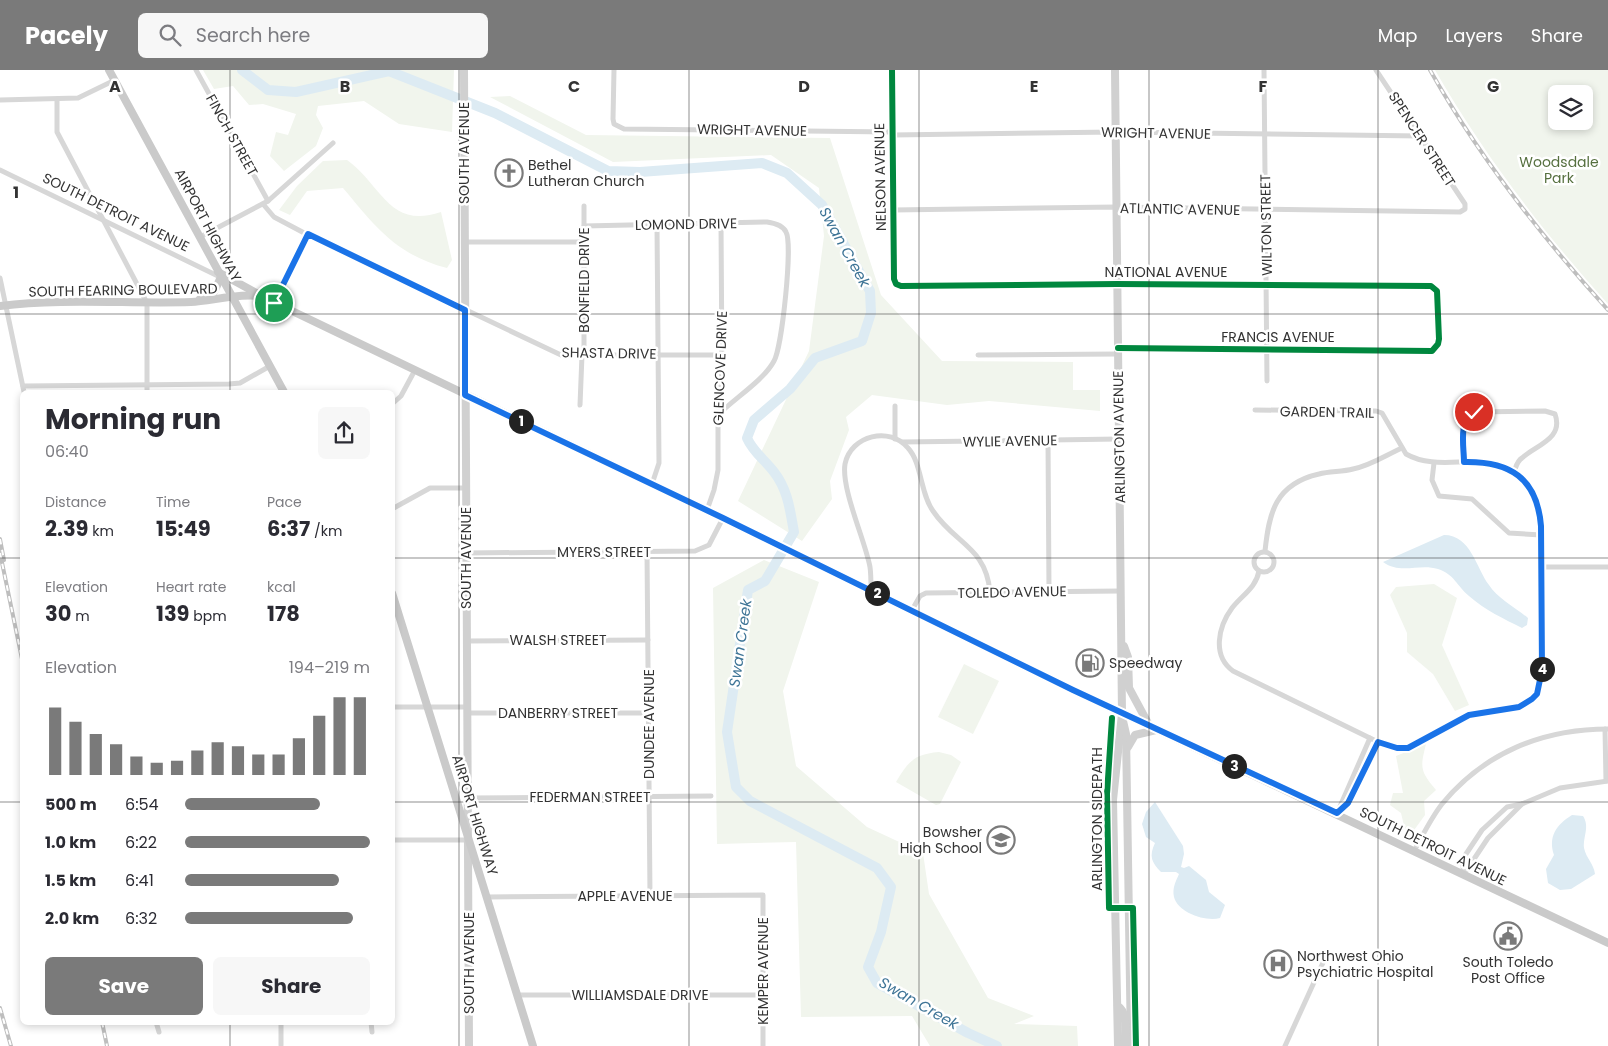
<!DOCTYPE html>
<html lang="en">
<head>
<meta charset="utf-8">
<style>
	:root { --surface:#fff; --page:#f7f7f7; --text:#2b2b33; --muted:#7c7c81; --accent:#7a7a7a }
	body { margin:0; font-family:Poppins,sans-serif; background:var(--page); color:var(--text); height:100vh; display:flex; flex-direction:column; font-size:19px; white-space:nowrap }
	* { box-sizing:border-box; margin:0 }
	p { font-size:16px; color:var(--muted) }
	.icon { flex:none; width:28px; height:28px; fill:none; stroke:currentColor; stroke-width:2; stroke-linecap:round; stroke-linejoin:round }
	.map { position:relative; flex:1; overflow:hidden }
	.side { position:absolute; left:20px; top:320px; width:375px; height:635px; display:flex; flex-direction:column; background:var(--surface); border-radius:8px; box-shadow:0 2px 8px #0003 }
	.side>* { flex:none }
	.buttons { position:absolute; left:1548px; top:15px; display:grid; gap:10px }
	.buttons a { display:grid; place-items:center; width:45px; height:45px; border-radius:8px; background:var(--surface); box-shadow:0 2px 8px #0003; font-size:25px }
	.pin { position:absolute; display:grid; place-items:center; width:42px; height:42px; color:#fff; margin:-21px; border:2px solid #fff; border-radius:50%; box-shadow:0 1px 5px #0007 }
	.km { position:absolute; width:25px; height:25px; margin:-12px; border-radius:50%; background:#222; color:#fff; font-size:14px; line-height:25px; text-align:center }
	.round { display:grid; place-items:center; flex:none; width:52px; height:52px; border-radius:8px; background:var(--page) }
	.head { display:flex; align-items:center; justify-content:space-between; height:85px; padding:0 25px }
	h1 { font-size:28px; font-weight:700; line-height:38px }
	.stats { display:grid; grid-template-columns:repeat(3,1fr); gap:8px; height:85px; padding:5px 25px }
	.stats div { display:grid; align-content:center }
	.stats b { font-size:21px; font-weight:700 }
	.stats small { font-size:14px; font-weight:400 }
	.stats p { font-size:14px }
	.chart { height:140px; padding:10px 25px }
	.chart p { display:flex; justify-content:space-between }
	.chart svg { width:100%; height:90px; margin-top:5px; stroke:var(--accent); stroke-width:6 }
	.primary-button { display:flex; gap:10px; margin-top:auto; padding:10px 25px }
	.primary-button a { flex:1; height:58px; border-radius:8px; background:var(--accent); color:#fff; font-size:20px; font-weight:700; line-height:58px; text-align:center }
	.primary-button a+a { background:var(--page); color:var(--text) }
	ul { padding:0 25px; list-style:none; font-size:16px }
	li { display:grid; grid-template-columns:80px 60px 1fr; align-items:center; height:38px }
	li i { height:12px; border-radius:6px; background:var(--accent) }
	header { display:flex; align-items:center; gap:30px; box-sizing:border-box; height:70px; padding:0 25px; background:var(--accent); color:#fff }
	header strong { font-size:24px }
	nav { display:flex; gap:28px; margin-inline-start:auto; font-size:18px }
	.search { width:350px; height:45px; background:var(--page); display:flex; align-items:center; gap:12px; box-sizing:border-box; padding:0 18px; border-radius:8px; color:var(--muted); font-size:19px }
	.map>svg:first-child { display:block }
</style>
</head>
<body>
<header>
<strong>Pacely</strong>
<div class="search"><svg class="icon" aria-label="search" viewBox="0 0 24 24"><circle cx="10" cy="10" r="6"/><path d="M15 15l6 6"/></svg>Search here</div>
<nav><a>Map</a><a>Layers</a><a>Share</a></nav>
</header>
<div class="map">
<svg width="1608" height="976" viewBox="0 0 1608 976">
	<rect width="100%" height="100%" fill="#fff"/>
	<g fill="#f1f5ed" fill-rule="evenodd">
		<polygon points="203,0 454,0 452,62 399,54 364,31 318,36 316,45 323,58 316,76 284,101 270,86 276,62 288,65 296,44 263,34 249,35 233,16 214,19"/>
		<path d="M1435 0H1608V234C1543 162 1484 85 1435 0ZM1556 24H1584V51H1556Z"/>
		<polygon points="510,26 586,65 830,68 881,225 942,291 1073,292 1073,320 1100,320 1100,341 989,331 947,335 872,325 846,347 849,360 830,411 832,429 802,471 738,431 809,281 824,166 819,118 771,85 613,92 490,27"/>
		<path d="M347 90C381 114 389 160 441 142L452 190 447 198C396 185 375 156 343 118L307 121 290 145 279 140 297 116 323 91Z"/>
		<polygon points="764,490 819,512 783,621 796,696 867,757 923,783 929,824 988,928 1034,946 1014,954 1077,956 1078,976 930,976 912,946 801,947 796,772 717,774 713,518"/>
		<polygon points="1434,514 1457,528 1442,575 1469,635 1455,641 1433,604 1407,582 1407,563 1390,525 1396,517"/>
		<polygon points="964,594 999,611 973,664 938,647"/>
		<path d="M1426 674C1420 698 1420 701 1436 720L1424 731 1425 745 1409 767 1406 764 1401 743 1390 735 1393 723H1403L1396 686Z"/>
		<path d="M939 682 951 685 961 692 940 734 936 735 896 712C908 692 914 684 939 682Z"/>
	</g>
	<g fill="#ddebf3">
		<path d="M1444 465C1471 465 1476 498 1489 515 1497 528 1516 538 1528 548L1527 555 1522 558C1504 549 1485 540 1469 526 1457 516 1454 504 1438 499 1419 493 1401 505 1383 492Z"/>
		<path d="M1155 732 1183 776 1184 784 1181 797 1184 798 1189 796 1206 810 1209 822 1225 835 1220 848C1206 852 1178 843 1174 827 1172 818 1176 811 1179 804L1176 802H1161C1151 792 1149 786 1155 773L1146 767 1142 754 1146 742Z"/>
		<path d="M1572 745 1583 746C1590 757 1583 766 1584 778 1586 788 1594 794 1595 804L1571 819 1560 820 1548 813 1546 799 1554 785C1548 767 1556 755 1572 745Z"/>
	</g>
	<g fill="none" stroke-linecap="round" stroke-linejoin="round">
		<path stroke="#ddebf3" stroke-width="10" d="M242 0 268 20 296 22 389 1 495 43 608 101 640 102 762 93 787 103 822 135 870 221 871 243 862 271 815 288 790 319 754 350 747 368C753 382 765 390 774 402 788 420 790 440 794 462L765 511 748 520 727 662 736 717 750 731 877 798 891 817 881 862 868 897 877 913 968 963 997 976"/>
		<g stroke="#d7d7d7" stroke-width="5">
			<polyline points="196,0 268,131"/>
			<polyline points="614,0 613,49 614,54 624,59 892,62"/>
			<polyline points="892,0 894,209 896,214 901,216 1117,214 1431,216 1437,221 1439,269 1438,274 1432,281 1118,278"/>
			<polyline points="1264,0 1267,311"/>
			<polyline points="57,29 57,62 147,233 147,322"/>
			<polyline points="0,30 78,28 115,10"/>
			<polyline points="892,65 1115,62 1420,66"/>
			<polyline points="0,100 220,207"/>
			<polyline points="263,134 274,147 308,165 561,285 722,285"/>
			<polyline points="584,136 584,285"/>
			<polyline points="893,140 1116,137 1460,142 1465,139 1465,134 1376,0"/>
			<path d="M584 156 767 152C774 153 783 155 786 162 793 174 782 277 774 291 764 310 735 328 719 344"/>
			<polyline points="200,167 268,131 333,73"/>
			<polyline points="465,172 584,172"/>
			<polyline points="0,208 24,322"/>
			<polyline points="274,233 308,165"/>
			<polyline points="978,285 1118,284"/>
			<polyline points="23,316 229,314 240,313 270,296"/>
			<polyline points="392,334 401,326 415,300"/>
			<polyline points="580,335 582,285"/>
			<path d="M1255 340 1376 341 1382 343 1406 384C1434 400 1466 387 1496 394 1513 399 1528 411 1535 428 1545 448 1541 474 1542 496 1542 531 1542 565 1542 600V609L1537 624 1519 637 1469 645 1407 678H1397L1378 672 1233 601C1212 586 1218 557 1232 538 1242 525 1256 518 1259 501"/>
			<polyline points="895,369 895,336"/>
			<polyline points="1048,370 1049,521"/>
			<polyline points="902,372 1119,369"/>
			<path d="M1464 392C1464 377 1458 350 1474 342L1545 341 1555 344C1564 369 1536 375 1522 388 1517 391 1516 397 1514 402"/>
			<polyline points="1434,393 1432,410 1439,426 1472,429 1509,463 1541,465"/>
			<polyline points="652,414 659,393 657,155"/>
			<polyline points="392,439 430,418 466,418"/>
			<polyline points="707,440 714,420 718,400 718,352 722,301 721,153"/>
			<path d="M1265 481C1269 443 1275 414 1319 404 1330 401 1342 402 1353 399 1370 396 1386 385 1402 378"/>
			<circle cx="1264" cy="492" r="10"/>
			<polyline points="647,482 650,826"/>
			<polyline points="467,483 695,481 709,475 723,448"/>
			<polyline points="1542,497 1608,497"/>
			<path d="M871 520C871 513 871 504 870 497 865 470 841 419 845 394 851 365 890 356 908 378 922 393 920 423 933 441 955 474 986 477 990 522"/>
			<polyline points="912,540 920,526 926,523 1121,521"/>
			<polyline points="467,571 648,570"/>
			<polyline points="392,637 468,637"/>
			<polyline points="468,643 649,643"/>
			<polyline points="1605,659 1606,711"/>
			<polyline points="468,728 711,726"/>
			<polyline points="1338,741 1370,668"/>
			<polyline points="1337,743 1348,733 1378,672"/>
			<polyline points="392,770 468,770"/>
			<path d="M1414 781C1423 765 1431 748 1442 734 1484 683 1542 659 1608 659"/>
			<polyline points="1464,804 1462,790 1482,760 1507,737 1522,734 1560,718 1608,711"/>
			<polyline points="1464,804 1488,768 1522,734"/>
			<polyline points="487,827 763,825 763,976"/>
			<polyline points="518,925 763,925"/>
			<polyline points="156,952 159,962"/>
			<polyline points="281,952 281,975"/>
			<polyline points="371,952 372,962"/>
			<polyline points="1285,976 1326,886"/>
		</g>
		<g stroke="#d0d0d0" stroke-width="8">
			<polyline points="464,0 469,976"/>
			<polyline points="1115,0 1122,644 1113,730 1118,976"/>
			<polyline points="1124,576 1128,587 1129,618 1150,657"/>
			<polyline points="1123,651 1126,664 1131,976"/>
			<polyline points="1128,677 1135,665 1156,660"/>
			<path d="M1118 936C1129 943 1124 964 1125 976"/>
		</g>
		<g stroke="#cacaca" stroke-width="8">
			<polyline points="109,0 284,322"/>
			<polyline points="218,202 260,225"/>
			<polyline points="200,229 214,222 221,207"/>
			<path d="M0 236C63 228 128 234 191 232 211 231 247 222 263 227L723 448 1073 620 1608 873"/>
			<polyline points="392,523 533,976"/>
		</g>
		<g stroke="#bebebe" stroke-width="4">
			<g id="rail">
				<path d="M1430 0C1479 87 1541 166 1608 240"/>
				<polyline points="0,469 4,490"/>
				<polyline points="0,483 22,589"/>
				<polyline points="0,938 11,976"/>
				<polyline points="102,952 107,976"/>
			</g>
		</g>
		<use href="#rail" stroke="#fff" stroke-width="2" stroke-dasharray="5.5" stroke-linecap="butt"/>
		<g stroke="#fff" stroke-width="9">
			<g id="cycleway">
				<polyline points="892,0 894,209 896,214 901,216 1117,214 1431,216 1437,221 1439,269 1438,274 1432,281 1118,278"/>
				<polyline points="475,330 723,448 1111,638"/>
				<polyline points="1112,648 1107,724 1109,838 1133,838 1136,976"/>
			</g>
		</g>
		<use href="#cycleway" stroke="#00873e" stroke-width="6"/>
	</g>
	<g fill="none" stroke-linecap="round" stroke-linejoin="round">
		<g stroke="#fff" stroke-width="10">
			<path id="route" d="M274 233 308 164 465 240V325L723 448 1073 620 1337 743 1348 733 1378 672 1397 678H1408L1469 645 1519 637 1532 629 1537 624 1542 600 1541 456C1537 408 1510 391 1464 392 1464 377 1458 350 1474 342"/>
		</g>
		<use href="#route" stroke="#1a73e8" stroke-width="6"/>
	</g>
	<path fill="none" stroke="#333" stroke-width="1" stroke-opacity="0.55" d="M230 0V322M459 0V976M689 0V976M919 0V976M1149 0V976M1378 0V976M0 244H1608M0 488H22M392 488H1608M0 732H22M392 732H1608M230 952V976"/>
	<defs>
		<g id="church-ring" transform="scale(1.4375)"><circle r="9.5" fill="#fff" stroke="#7a7a7a" stroke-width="1.5"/><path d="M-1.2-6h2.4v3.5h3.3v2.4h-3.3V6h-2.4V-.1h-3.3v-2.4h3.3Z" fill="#7a7a7a"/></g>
		<g id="fuel-ring" transform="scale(1.4375)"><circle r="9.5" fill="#fff" stroke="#7a7a7a" stroke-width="1.5"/><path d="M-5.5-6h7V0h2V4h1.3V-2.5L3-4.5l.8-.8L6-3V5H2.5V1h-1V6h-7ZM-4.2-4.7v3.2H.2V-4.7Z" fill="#7a7a7a"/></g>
		<g id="school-ring" transform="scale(1.4375)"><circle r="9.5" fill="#fff" stroke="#7a7a7a" stroke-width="1.5"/><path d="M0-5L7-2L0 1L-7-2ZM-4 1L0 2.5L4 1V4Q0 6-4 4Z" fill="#7a7a7a"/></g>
		<g id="civic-ring" transform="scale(1.4375)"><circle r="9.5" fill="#fff" stroke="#7a7a7a" stroke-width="1.5"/><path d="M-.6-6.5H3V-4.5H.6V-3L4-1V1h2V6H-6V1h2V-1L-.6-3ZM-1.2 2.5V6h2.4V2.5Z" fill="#7a7a7a"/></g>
		<g id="hospital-ring" transform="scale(1.4375)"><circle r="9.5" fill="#fff" stroke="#7a7a7a" stroke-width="1.5"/><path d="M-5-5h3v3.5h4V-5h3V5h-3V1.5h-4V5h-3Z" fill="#7a7a7a"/></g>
	</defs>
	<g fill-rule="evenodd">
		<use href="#church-ring" x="509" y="103"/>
		<use href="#fuel-ring" x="1090" y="593"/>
		<use href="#school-ring" x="1001" y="770"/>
		<use href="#civic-ring" x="1508" y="866"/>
		<use href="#hospital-ring" x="1278" y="894"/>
	</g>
	<g text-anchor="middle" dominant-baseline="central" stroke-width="5" stroke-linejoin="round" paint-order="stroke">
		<g font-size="14" fill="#333" stroke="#fff">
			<text transform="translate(752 60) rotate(1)">WRIGHT AVENUE</text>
			<text transform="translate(1156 63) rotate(1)">WRIGHT AVENUE</text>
			<text transform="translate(232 65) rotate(61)">FINCH STREET</text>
			<text transform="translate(1422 69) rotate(57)">SPENCER STREET</text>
			<text transform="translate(464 83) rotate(-90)">SOUTH AVENUE</text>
			<text transform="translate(880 107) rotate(-91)">NELSON AVENUE</text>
			<text transform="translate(1180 139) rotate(1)">ATLANTIC AVENUE</text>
			<text transform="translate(116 142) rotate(26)">SOUTH DETROIT AVENUE</text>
			<text transform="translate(686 154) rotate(-1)">LOMOND DRIVE</text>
			<text transform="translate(208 155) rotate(62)">AIRPORT HIGHWAY</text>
			<text transform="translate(1266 155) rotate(-91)">WILTON STREET</text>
			<text x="1166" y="202">NATIONAL AVENUE</text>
			<text transform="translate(584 210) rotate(-90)">BONFIELD DRIVE</text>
			<text transform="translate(123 220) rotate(-1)">SOUTH FEARING BOULEVARD</text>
			<text x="1278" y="267">FRANCIS AVENUE</text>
			<text transform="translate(609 283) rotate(1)">SHASTA DRIVE</text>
			<text transform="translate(720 298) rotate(-88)">GLENCOVE DRIVE</text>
			<text transform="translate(1327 342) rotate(1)">GARDEN TRAIL</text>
			<text transform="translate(1119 367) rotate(-91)">ARLINGTON AVENUE</text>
			<text transform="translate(1010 371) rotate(-1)">WYLIE AVENUE</text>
			<text x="604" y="482">MYERS STREET</text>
			<text transform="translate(466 488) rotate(-90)">SOUTH AVENUE</text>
			<text transform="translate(1012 522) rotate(-1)">TOLEDO AVENUE</text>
			<text x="558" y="570">WALSH STREET</text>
			<text x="558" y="643">DANBERRY STREET</text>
			<text transform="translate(649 654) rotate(-90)">DUNDEE AVENUE</text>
			<text x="590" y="727">FEDERMAN STREET</text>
			<text transform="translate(475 745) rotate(73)">AIRPORT HIGHWAY</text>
			<text transform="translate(1097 749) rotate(-90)">ARLINGTON SIDEPATH</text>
			<text transform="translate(1433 776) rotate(26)">SOUTH DETROIT AVENUE</text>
			<text x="625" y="826">APPLE AVENUE</text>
			<text transform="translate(469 893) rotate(-90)">SOUTH AVENUE</text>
			<text transform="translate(763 901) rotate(-90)">KEMPER AVENUE</text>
			<text x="640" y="925">WILLIAMSDALE DRIVE</text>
		</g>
		<g font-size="14" fill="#56703f" stroke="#fff">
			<text x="1559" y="92">Woodsdale<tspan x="1559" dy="16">Park</tspan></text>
		</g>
		<g font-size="14" fill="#333" stroke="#fff" text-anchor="start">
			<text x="528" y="95">Bethel<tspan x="528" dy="16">Lutheran Church</tspan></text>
			<text x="1109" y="593">Speedway</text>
			<text x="982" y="762" text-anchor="end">Bowsher<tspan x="982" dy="16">High School</tspan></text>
			<text x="1297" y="886">Northwest Ohio<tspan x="1297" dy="16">Psychiatric Hospital</tspan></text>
			<text x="1508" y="892" text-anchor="middle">South Toledo<tspan x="1508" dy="16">Post Office</tspan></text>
		</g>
		<g font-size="15" font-style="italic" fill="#3f7597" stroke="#fff">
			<text transform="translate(845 177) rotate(61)">Swan Creek</text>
			<text transform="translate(740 573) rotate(-82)">Swan Creek</text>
			<text transform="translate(919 933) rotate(30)">Swan Creek</text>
		</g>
	</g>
	<g font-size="16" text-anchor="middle" font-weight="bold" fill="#333" stroke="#fff" stroke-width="5" stroke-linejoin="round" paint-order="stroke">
		<text x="115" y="22">A</text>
		<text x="345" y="22">B</text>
		<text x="574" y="22">C</text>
		<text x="804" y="22">D</text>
		<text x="1034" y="22">E</text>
		<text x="1263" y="22">F</text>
		<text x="1493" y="22">G</text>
		<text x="16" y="128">1</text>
	</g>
</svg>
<div class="buttons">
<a><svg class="icon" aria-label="layers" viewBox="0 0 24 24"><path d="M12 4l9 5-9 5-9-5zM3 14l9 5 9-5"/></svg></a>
</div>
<div class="pin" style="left:274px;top:233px;background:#1e9e55"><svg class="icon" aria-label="arrive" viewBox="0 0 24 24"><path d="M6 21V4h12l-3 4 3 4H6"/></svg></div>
<div class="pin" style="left:1474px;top:342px;background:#d93025"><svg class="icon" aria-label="check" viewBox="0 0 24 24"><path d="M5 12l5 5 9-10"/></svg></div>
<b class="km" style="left:521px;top:351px">1</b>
<b class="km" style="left:877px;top:523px">2</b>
<b class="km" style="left:1234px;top:696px">3</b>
<b class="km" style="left:1542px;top:599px">4</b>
<section class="side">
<div class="head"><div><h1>Morning run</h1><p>06:40</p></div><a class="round"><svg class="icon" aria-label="share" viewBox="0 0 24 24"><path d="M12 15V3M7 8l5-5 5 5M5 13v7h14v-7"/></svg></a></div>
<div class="stats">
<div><p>Distance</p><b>2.39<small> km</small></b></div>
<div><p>Time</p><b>15:49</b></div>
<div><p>Pace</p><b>6:37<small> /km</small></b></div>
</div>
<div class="stats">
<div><p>Elevation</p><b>30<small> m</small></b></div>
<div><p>Heart rate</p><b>139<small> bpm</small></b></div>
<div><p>kcal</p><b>178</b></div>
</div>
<div class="chart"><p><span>Elevation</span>194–219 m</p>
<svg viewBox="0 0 160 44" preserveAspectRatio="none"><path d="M5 44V11M15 44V18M25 44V24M35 44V29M45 44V35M55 44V38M65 44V37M75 44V32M85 44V28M95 44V30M105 44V34M115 44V34M125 44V26M135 44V15M145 44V6M155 44V6"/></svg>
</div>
<ul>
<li><b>500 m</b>6:54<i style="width:73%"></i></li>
<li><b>1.0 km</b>6:22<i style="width:100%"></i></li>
<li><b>1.5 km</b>6:41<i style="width:83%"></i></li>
<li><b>2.0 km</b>6:32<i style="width:91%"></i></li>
</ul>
<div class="primary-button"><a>Save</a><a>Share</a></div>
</section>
</div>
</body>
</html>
